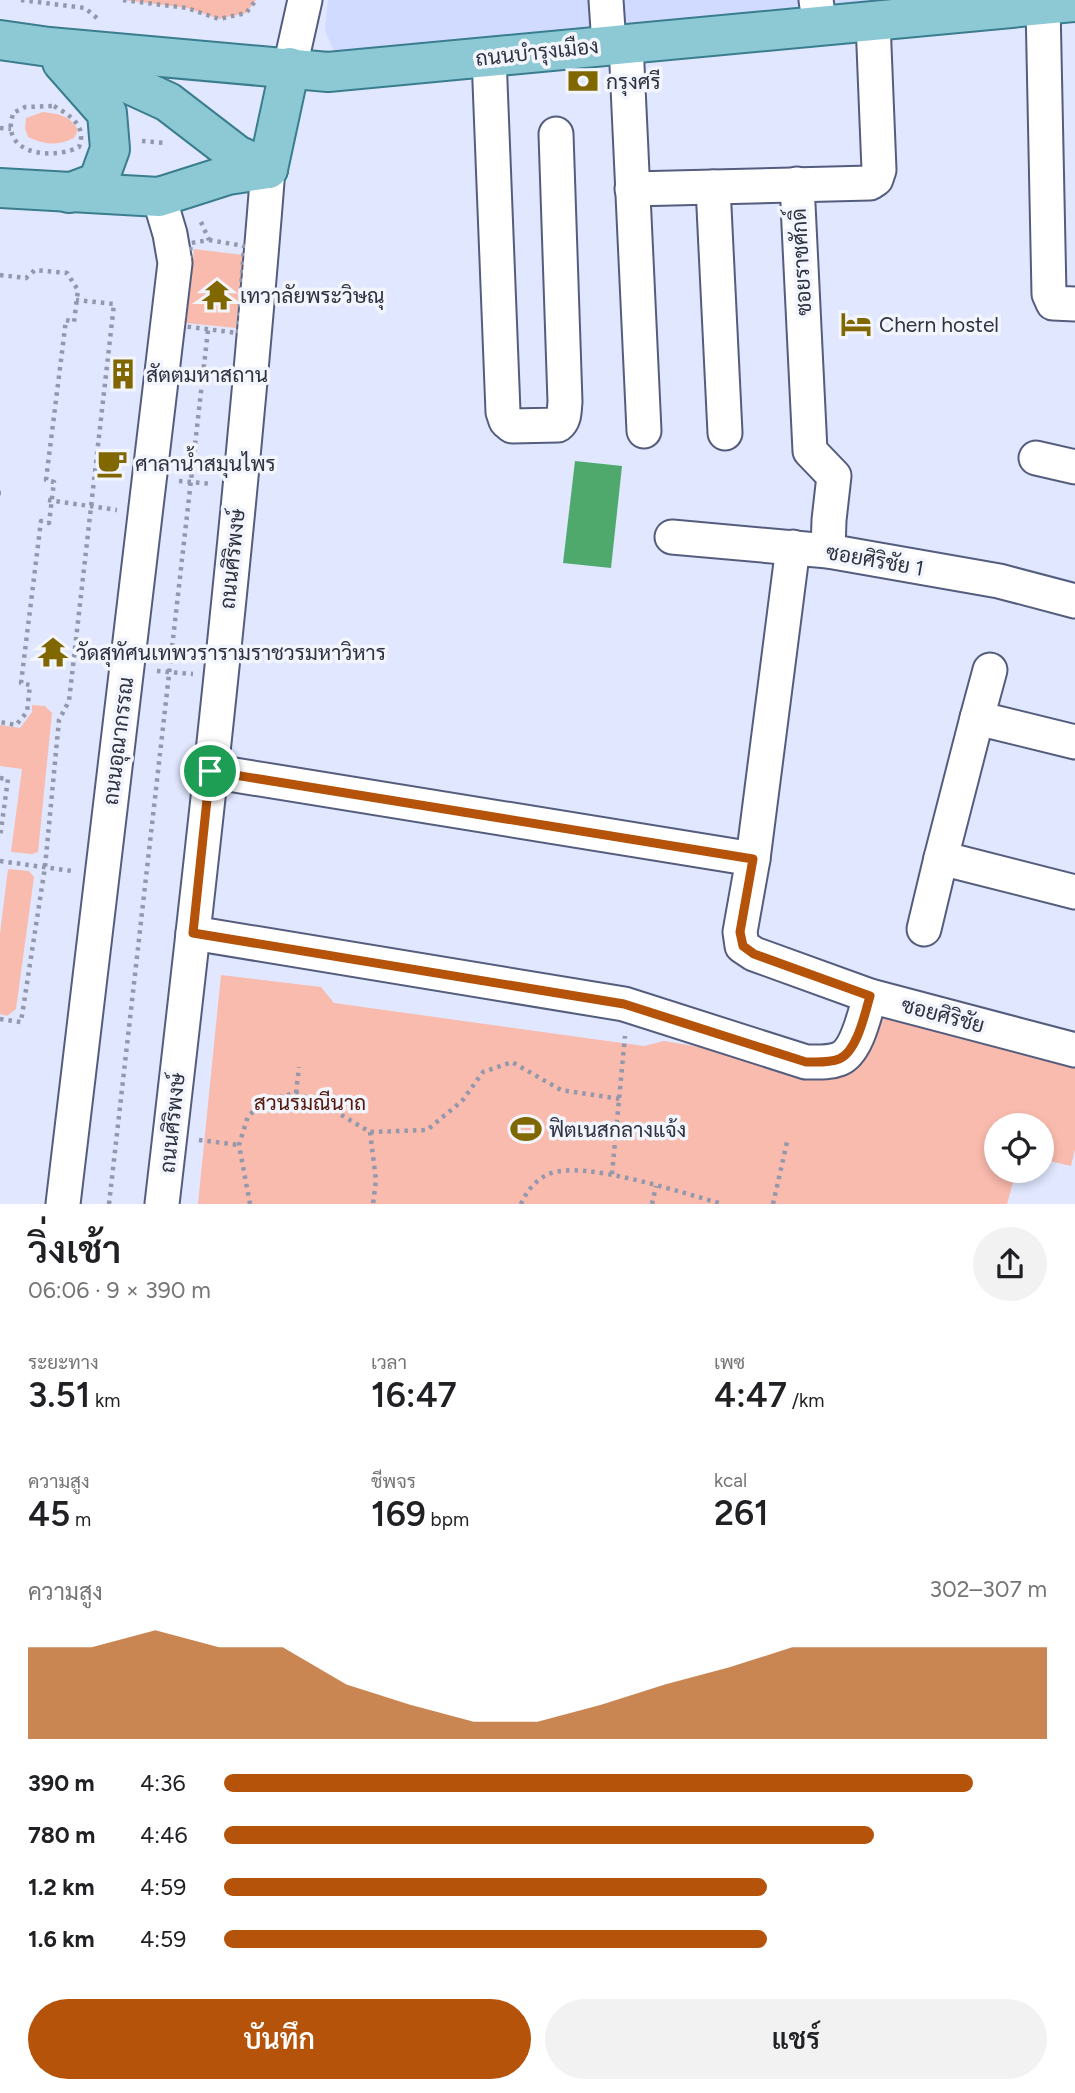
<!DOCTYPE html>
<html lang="th">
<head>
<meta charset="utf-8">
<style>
	:root { --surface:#fff; --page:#f2f2f2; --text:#202124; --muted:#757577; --accent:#b45309 }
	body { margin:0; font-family:Figtree,Sarabun,sans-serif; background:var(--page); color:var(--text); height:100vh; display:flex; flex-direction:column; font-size:26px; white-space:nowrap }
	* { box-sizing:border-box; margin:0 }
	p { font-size:23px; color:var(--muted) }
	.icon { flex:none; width:38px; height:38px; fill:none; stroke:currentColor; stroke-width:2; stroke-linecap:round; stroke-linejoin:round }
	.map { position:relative; height:1204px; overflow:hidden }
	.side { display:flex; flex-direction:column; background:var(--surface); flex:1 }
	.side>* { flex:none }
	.tools { position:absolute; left:984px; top:1113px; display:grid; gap:14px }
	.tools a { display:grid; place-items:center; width:70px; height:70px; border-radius:50%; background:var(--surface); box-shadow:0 4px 10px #0003; font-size:35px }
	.pin { position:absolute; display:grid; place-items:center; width:60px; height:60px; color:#fff; margin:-30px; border:4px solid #fff; border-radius:50%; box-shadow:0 2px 7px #0007 }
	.round { display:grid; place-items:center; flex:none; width:74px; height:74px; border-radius:37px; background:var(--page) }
	.summary { display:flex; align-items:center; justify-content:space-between; height:119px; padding:0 28px }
	h1 { font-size:38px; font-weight:600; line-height:52px }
	.figures { display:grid; grid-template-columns:repeat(3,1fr); gap:10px; height:119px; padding:7px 28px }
	.figures div { display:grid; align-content:center }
	.figures b { font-size:35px; font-weight:600 }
	.figures small { font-size:19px; font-weight:400 }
	.figures p { font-size:19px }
	.chart { height:196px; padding:14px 28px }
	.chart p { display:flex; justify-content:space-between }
	.chart svg { width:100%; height:126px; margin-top:7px; fill:var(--accent); opacity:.7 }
	.primary-button { display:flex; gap:14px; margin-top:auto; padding:14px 28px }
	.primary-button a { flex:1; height:80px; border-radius:42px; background:var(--accent); color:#fff; font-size:28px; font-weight:600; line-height:80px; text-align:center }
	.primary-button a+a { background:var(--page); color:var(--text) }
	ul { padding:0 28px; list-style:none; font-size:23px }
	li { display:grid; grid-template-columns:112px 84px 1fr; align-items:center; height:52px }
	li i { height:18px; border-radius:9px; background:var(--accent) }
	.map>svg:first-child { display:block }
</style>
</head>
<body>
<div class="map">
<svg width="1075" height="1204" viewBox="0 0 1075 1204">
	<rect width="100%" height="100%" fill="#e0e7fe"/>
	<polygon fill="#d0dbff" points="328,0 953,0 345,56 334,51 326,33 325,26"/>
	<g fill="#f9bbad">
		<polygon points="123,0 256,0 246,13 219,19 187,8"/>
		<path d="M43 112C58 114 70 115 78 130L74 138C57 146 45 145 28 137L25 128 26 118Z"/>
		<polygon points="194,249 243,255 236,328 186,323"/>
		<polygon points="32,705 45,706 52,713 38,852 32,854 11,852 22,769 0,766 0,725 20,728 32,712"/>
		<polygon points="8,869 29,871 34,877 16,1009 7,1016 0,1014 0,934"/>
		<polygon points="221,975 321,987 334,1003 644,1046 664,1041 841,1070 886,1006 1075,1054 1075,1149 1071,1166 1041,1159 1041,1125 996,1125 996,1171 1016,1171 1007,1204 198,1204"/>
	</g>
	<polygon fill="#4fa86c" points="575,461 622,466 611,568 563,563"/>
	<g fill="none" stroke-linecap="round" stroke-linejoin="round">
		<g stroke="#545d7d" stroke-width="37">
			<g id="minor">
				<polyline points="606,0 609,45"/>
				<polyline points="816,0 820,27"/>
				<polyline points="1043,5 1049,294 1053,303 1075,304"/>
				<polyline points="626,44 644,431"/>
				<path d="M489 57 503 412 506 421 512 426 558 425C565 420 564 410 565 402L556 134"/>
				<polyline points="290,67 305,0"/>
				<polyline points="797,184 810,451 834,476 829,520 828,551"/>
				<polyline points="713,187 725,433"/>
				<polyline points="632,189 870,183 876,179 879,170 873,22"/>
				<polyline points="1036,458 1075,467"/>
				<polyline points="672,537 828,551 999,581 1075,601"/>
				<polyline points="793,547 753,859 740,932 742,946 754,954 870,996 1075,1050"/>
				<polyline points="977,718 990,670"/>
				<polyline points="1075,742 977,718 941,858 1075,892"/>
				<polyline points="210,771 753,859"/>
				<polyline points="924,929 941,858"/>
				<path d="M193 933 624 1004 806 1062C817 1062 829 1063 839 1059 857 1052 865 1013 870 996"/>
				<polyline points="63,1204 175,263 170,234 159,197"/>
				<path d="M162 1204C202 860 241 515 268 169"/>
			</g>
		</g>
		<g stroke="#3a7d8e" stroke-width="42">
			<g id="major">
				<polyline points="0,40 49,47 328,72 1075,2"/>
				<polyline points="70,57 168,102 237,155 268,169"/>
				<polyline points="62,62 107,113 110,149 98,182 69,193"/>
				<polyline points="268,169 290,67"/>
				<polyline points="0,188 159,197 228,175 268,169"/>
			</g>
		</g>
		<g stroke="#9398ac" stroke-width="4.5" stroke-dasharray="3.5 5" stroke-linecap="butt">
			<polyline points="21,0 85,8 97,18"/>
			<polyline points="123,0 187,8 219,19 246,13 256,0"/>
			<path d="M54 106C71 116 87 126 79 147 60 157 16 158 11 130 10 125 12 118 13 113L25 107Z"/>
			<polyline points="0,128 11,129"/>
			<polyline points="142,141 165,143"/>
			<polyline points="201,222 209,240"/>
			<polygon points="209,240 244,246 238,333 182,326 191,243"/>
			<polyline points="0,275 26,278 35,270 67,273 78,290 74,322 66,320 46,480 54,482 49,523 41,521 21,683 30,685 27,712 16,725 0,722"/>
			<polyline points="179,481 212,484"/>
			<polyline points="0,493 1,493"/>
			<polyline points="48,500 117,510"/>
			<polyline points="157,671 193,674"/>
			<polyline points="0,778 8,779 0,837"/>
			<polyline points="0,861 72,871"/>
			<polyline points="0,1019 21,1022 45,867 59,720 69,701 114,304 76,300"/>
			<polyline points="296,1093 299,1067"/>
			<polyline points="370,1132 376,1180 373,1204"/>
			<polyline points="199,1140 239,1145"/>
			<polyline points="612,1174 625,1036"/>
			<polyline points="109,1204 208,330"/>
			<polyline points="250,1204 239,1145 248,1116 268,1099 296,1093 328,1107 370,1132 427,1130 462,1101 483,1072 512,1062 561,1090 620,1099"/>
			<path d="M521 1204C526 1192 536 1179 549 1174 583 1159 685 1194 723 1204"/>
			<polyline points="652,1204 656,1186"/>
			<polyline points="773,1204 787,1142"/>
		</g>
		<use href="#minor" stroke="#fff" stroke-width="33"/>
		<use href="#major" stroke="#8dc9d4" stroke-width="38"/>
	</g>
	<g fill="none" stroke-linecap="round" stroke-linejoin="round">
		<g stroke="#fff" stroke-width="14">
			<path id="route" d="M210 771 753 859 740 932 743 946 754 954 870 996C865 1013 857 1052 839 1059 829 1063 817 1062 806 1062L624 1004 193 933Z"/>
		</g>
		<use href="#route" stroke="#b45309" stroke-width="9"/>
	</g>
	<defs>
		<g id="bank-bare" transform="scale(2.415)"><path d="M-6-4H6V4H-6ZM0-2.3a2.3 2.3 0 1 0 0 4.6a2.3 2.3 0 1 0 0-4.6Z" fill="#806700" stroke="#f3f5fd" stroke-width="2.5" paint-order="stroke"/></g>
		<g id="temple-bare" transform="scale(2.415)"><path d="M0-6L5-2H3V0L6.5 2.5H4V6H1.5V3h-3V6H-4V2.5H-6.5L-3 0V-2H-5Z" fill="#806700" stroke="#f3f5fd" stroke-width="2.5" paint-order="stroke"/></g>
		<g id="hotel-bare" transform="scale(2.415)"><path d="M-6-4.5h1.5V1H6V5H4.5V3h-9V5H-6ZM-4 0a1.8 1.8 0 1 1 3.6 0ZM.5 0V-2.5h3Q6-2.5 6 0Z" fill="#806700" stroke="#f3f5fd" stroke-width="2.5" paint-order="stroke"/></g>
		<g id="building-bare" transform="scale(2.415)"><path d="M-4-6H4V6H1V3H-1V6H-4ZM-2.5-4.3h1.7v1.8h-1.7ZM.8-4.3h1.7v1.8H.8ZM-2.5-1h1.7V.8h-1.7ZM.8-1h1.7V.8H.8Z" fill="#806700" stroke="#f3f5fd" stroke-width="2.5" paint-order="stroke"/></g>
		<g id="cafe-bare" transform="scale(2.415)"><path d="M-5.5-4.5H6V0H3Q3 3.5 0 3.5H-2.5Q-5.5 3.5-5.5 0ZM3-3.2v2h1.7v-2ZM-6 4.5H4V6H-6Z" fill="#806700" stroke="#f3f5fd" stroke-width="2.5" paint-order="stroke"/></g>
		<g id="stadium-bare" transform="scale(2.415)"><path d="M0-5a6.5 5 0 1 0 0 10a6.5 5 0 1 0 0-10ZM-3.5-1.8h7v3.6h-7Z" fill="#806700" stroke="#f3f5fd" stroke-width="2.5" paint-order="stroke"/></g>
	</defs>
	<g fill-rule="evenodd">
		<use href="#bank-bare" x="583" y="81"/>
		<use href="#temple-bare" x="217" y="295"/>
		<use href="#hotel-bare" x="856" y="324"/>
		<use href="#building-bare" x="123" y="374"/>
		<use href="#cafe-bare" x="112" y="463"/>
		<use href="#temple-bare" x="53" y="652"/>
		<use href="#stadium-bare" x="526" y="1129"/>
	</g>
	<g text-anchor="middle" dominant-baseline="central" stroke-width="7" stroke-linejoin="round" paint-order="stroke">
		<g font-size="21" fill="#2e3241" stroke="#f3f5fd">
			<text transform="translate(537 52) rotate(-6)">ถนนบำรุงเมือง</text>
			<text transform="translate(801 262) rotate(-93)">ซอยราชศักดิ์</text>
			<text transform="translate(232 559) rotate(-84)">ถนนศิริพงษ์</text>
			<text transform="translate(875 560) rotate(10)">ซอยศิริชัย 1</text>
			<text transform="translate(118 741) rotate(-83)">ถนนอุณากรรณ</text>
			<text transform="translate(943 1015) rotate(15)">ซอยศิริชัย</text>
			<text transform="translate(172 1123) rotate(-84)">ถนนศิริพงษ์</text>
		</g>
		<g font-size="21" fill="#2e3241" stroke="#f3f5fd" text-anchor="start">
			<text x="606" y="81">กรุงศรี</text>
			<text x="240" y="295">เทวาลัยพระวิษณุ</text>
			<text x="879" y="324">Chern hostel</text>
			<text x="146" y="374">สัตตมหาสถาน</text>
			<text x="135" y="463">ศาลาน้ำสมุนไพร</text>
			<text x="76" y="652">วัดสุทัศนเทพวรารามราชวรมหาวิหาร</text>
			<text x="549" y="1129">ฟิตเนสกลางแจ้ง</text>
		</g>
		<g font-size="21" fill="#55180d" stroke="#f3f5fd">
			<text x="310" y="1102">สวนรมณีนาถ</text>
		</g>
	</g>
</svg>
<div class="tools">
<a><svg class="icon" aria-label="locate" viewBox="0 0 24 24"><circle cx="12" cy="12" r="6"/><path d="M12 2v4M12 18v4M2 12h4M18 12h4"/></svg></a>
</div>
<div class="pin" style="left:210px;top:771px;background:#1e9e55"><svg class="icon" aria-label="arrive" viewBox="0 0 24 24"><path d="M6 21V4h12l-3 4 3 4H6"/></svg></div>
</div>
<section class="side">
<div class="summary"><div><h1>วิ่งเช้า</h1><p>06:06 · 9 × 390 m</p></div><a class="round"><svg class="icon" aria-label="share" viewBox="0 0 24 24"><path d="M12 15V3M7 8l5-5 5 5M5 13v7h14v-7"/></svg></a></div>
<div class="figures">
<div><p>ระยะทาง</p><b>3.51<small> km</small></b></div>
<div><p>เวลา</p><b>16:47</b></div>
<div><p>เพซ</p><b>4:47<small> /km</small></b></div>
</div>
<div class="figures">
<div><p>ความสูง</p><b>45<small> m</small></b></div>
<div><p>ชีพจร</p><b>169<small> bpm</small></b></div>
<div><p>kcal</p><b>261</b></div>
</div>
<div class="chart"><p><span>ความสูง</span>302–307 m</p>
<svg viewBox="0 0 160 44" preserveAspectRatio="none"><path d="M0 44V12L10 12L20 6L30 12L40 12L50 25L60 32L70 38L80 38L90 32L100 25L110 19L120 12L130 12L140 12L150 12L160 12V44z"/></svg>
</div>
<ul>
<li><b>390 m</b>4:36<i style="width:91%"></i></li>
<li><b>780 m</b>4:46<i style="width:79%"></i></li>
<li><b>1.2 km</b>4:59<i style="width:66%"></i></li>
<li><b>1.6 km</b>4:59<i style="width:66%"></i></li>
</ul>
<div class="primary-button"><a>บันทึก</a><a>แชร์</a></div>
</section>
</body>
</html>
